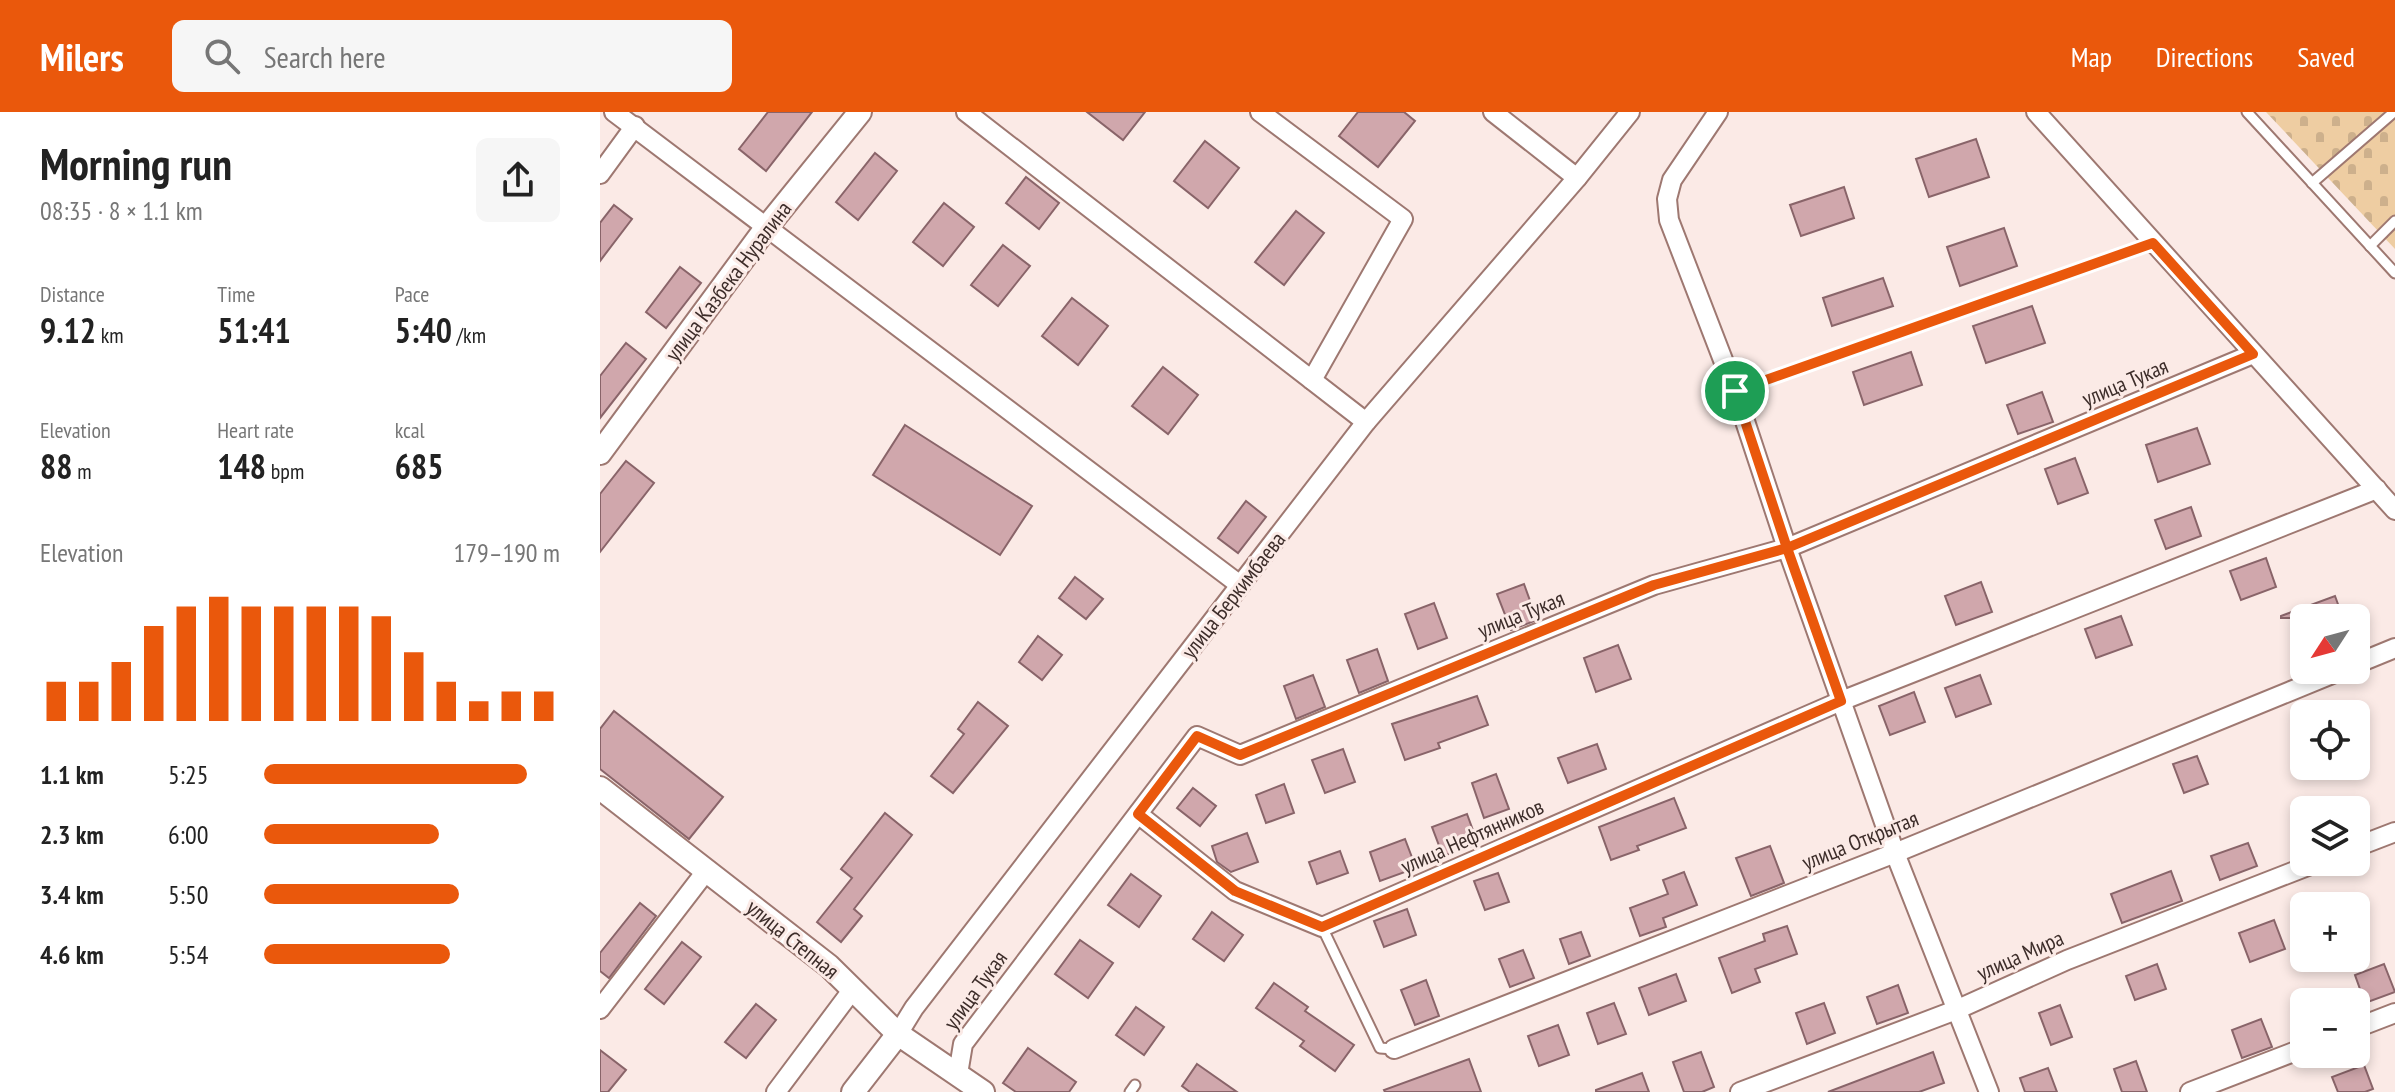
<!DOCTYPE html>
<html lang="en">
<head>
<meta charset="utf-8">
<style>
	:root { --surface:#fff; --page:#f6f6f6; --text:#222; --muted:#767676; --accent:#ea580c }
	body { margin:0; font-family:"PT Sans Narrow",sans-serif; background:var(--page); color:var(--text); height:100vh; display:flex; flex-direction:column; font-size:30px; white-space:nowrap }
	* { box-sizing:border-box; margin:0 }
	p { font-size:26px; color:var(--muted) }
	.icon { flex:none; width:44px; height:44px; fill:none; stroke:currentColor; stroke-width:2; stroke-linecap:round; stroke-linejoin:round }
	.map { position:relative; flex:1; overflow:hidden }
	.panel { display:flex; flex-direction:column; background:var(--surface); width:600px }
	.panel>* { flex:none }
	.needle { width:52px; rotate:234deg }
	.buttons { position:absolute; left:1690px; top:492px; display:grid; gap:16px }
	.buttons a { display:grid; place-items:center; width:80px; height:80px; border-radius:12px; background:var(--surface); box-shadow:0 4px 12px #0003; font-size:40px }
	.pin { position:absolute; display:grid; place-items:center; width:68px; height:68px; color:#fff; margin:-34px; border:4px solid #fff; border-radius:50%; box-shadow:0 2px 8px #0007 }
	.round { display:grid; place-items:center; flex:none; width:84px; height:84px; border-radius:12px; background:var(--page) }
	.head { display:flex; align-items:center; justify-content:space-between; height:136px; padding:0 40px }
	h1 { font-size:44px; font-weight:800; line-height:60px }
	.metrics { display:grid; grid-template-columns:repeat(3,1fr); gap:12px; height:136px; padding:8px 40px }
	.metrics div { display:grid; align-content:center }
	.metrics b { font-size:34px; font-weight:800 }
	.metrics small { font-size:22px; font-weight:400 }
	.metrics p { font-size:22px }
	.chart { height:224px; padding:16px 40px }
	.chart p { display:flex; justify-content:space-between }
	.chart svg { width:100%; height:144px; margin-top:8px; stroke:var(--accent); stroke-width:6 }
	ul { padding:0 40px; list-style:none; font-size:26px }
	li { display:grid; grid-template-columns:128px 96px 1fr; align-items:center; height:60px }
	li i { height:20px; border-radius:10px; background:var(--accent) }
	header { display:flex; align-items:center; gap:48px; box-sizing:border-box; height:112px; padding:0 40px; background:var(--accent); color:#fff }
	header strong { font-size:38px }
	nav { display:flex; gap:44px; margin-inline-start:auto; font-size:28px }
	.search { width:560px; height:72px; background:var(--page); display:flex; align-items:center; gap:20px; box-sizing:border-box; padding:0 28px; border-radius:12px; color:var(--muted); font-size:30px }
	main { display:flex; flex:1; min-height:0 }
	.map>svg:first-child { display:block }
</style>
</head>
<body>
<header>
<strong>Milers</strong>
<div class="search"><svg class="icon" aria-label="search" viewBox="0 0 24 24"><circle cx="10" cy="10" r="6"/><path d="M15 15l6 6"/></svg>Search here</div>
<nav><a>Map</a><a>Directions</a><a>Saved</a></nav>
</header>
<main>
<section class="panel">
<div class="head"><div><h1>Morning run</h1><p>08:35 · 8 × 1.1 km</p></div><a class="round"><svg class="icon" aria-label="share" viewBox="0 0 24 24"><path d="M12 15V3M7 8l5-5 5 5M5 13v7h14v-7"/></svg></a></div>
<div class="metrics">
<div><p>Distance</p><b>9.12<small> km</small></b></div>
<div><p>Time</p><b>51:41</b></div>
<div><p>Pace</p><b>5:40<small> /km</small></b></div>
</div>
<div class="metrics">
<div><p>Elevation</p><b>88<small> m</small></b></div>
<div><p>Heart rate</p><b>148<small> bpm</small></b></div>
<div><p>kcal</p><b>685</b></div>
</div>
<div class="chart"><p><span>Elevation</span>179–190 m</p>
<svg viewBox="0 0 160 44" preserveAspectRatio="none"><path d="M5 44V32M15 44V32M25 44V26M35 44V15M45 44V9M55 44V6M65 44V9M75 44V9M85 44V9M95 44V9M105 44V12M115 44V23M125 44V32M135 44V38M145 44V35M155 44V35"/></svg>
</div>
<ul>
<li><b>1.1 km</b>5:25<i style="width:89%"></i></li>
<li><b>2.3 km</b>6:00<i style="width:59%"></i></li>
<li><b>3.4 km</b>5:50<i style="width:66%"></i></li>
<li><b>4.6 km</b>5:54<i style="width:63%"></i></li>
</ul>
</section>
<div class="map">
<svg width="1795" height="980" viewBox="0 0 1795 980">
	<defs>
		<pattern id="cemetery-stones" width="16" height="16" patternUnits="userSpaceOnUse" patternTransform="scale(2)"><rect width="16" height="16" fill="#eecda2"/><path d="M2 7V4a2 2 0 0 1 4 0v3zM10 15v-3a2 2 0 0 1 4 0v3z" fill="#cdb08c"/></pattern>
	</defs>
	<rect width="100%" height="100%" fill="#fbeae6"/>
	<polygon fill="url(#cemetery-stones)" points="1666,0 1795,0 1795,137"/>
	<g fill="#d0a7ac" stroke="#896469" stroke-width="2">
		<polygon points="168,0 212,0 166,59 139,37"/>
		<polygon points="487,0 545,0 523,28"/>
		<polygon points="758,0 804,0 815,9 778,55 739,24"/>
		<polygon points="1376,27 1389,65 1329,85 1316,47"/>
		<polygon points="605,29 639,56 608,96 574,69"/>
		<polygon points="275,41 297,59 258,108 236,90"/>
		<polygon points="426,65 459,91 439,117 406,91"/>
		<polygon points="1244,75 1254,106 1201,124 1190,93"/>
		<polygon points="344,91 374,115 343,154 313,130"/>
		<polygon points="14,93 32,107 0,149 0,111"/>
		<polygon points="696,99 724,121 684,173 655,150"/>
		<polygon points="1404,116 1417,154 1360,174 1347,135"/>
		<polygon points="403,133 430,154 398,194 371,173"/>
		<polygon points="80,155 101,171 66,216 46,200"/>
		<polygon points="1283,166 1293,194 1232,214 1223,186"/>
		<polygon points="472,186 508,214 478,253 442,224"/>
		<polygon points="1432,194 1445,231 1386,251 1373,214"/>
		<polygon points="26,231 46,247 0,306 0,264"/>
		<polygon points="1311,240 1322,273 1264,293 1253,260"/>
		<polygon points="563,255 598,283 568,322 532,294"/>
		<polygon points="1442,280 1453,310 1418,322 1407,293"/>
		<polygon points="305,313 432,394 400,443 273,363"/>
		<polygon points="1597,316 1610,352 1558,370 1546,333"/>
		<polygon points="1475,346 1488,381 1458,392 1445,357"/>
		<polygon points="26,349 54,371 0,440 0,382"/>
		<polygon points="646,389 666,405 638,441 618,426"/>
		<polygon points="1591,395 1601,424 1566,437 1555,408"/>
		<polygon points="1666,446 1676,475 1641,488 1630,459"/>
		<polygon points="475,465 503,487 486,507 459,486"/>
		<polygon points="1381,470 1392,500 1356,513 1345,484"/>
		<polygon points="924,472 937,508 911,518 897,482"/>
		<polygon points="1735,484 1743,506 1681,506 1681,504"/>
		<polygon points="834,491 847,526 818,537 805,502"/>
		<polygon points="1521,504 1532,533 1496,546 1485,517"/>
		<polygon points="438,524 462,543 442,568 419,550"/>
		<polygon points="1018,533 1031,567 996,580 984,546"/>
		<polygon points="777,537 788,569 759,581 747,548"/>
		<polygon points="713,563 725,595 696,607 684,574"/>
		<polygon points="1380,563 1391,592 1356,605 1345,576"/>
		<polygon points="1314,580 1325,610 1290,623 1279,594"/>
		<polygon points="877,584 888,613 838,631 840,636 805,648 792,612"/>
		<polygon points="378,590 408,614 353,681 331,664 364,622 358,617"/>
		<polygon points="14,599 123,685 89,727 0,657 0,617"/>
		<polygon points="997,632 1006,657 968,671 958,646"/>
		<polygon points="743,637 755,670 725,681 712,648"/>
		<polygon points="1597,644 1608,672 1584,681 1573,652"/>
		<polygon points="896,662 909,697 884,706 872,671"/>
		<polygon points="684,672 694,701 666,711 656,683"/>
		<polygon points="593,676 616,694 600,714 577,696"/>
		<polygon points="1074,686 1086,716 1037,734 1039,738 1011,748 999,715"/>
		<polygon points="285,701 312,723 254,797 262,804 241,830 217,810 252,766 241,757"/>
		<polygon points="867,702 878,732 843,744 832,715"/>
		<polygon points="647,721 658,750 631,760 617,750 612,734"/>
		<polygon points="805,727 816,756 780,769 770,740"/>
		<polygon points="1648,731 1657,754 1620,768 1611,744"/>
		<polygon points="1170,734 1184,771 1151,784 1136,746"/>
		<polygon points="740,739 748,761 717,772 709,750"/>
		<polygon points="1571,759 1582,789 1522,811 1511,782"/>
		<polygon points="1084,760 1097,793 1063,806 1066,815 1040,824 1030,796 1068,782 1063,768"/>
		<polygon points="898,761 909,790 885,798 874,769"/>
		<polygon points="531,762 561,784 539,815 508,793"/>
		<polygon points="40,791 56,804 9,866 0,859 0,841"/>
		<polygon points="807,797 816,823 784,835 774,809"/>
		<polygon points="612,800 643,823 624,849 593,827"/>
		<polygon points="1674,808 1685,837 1650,850 1639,821"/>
		<polygon points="1187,814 1197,842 1155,857 1160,870 1132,881 1119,846 1165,829 1163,822"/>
		<polygon points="981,820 990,844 969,852 960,827"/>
		<polygon points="480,828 513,851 488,886 455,862"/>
		<polygon points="82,830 101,845 64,892 45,877"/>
		<polygon points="923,838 934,866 910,875 899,847"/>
		<polygon points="1557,852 1566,877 1535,888 1526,864"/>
		<polygon points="1784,852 1795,880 1765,891 1755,863"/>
		<polygon points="1076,862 1086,889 1049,903 1039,876"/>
		<polygon points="826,868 839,904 815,913 801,878"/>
		<polygon points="674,871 708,895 705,899 754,933 735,959 700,934 704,929 656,896"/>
		<polygon points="1298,873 1308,901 1277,912 1267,885"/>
		<polygon points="1014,891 1026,922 998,932 987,901"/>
		<polygon points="1224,891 1235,921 1207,932 1196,901"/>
		<polygon points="156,892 176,908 146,946 125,930"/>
		<polygon points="1460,893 1472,925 1451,933 1439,901"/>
		<polygon points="536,895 564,915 544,943 516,923"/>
		<polygon points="1661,907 1672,935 1642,946 1632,918"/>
		<polygon points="958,913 969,943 939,954 928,924"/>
		<polygon points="428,936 476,970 469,980 416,980 403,971"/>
		<polygon points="0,938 26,958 8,980 0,980"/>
		<polygon points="1101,940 1114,975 1102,980 1084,980 1073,950"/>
		<polygon points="1333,940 1344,971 1319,980 1228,980"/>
		<polygon points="869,947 881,980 785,980 784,978"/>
		<polygon points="1536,949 1547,980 1522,980 1514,957"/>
		<polygon points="597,952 637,980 590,980 582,974"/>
		<polygon points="1764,953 1773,977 1765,980 1738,980 1732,965"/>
		<polygon points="1448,956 1457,980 1425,980 1420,966"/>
		<polygon points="1042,961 1049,980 996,980 996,978"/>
	</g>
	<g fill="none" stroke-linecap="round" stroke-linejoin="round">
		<g stroke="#9e7871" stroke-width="13">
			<g id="service">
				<polyline points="1647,0 1795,161"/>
				<polyline points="1712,71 1794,0"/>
				<polyline points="1770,134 1795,109"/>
				<polyline points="1135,279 1553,131"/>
				<polyline points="722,815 780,936 794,937"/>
				<polyline points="530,980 535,973"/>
			</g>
		</g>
		<g stroke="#9e7871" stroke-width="22">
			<g id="minor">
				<polyline points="14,0 640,473"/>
				<polyline points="366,0 766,310"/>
				<polyline points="660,0 803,107 712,268"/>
				<polyline points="893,0 977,66"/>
				<polyline points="1118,0 1072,68 1067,87 1069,108 1135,279 1187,436 1295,741 1389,980"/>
				<polyline points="1436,0 1795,398"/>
				<polyline points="0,62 35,14"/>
				<polyline points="1756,552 1795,536"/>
				<polyline points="538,702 635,779 722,815 1241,589 1777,377"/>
				<polyline points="1756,735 1795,720"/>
				<polyline points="0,897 107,758"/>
				<polyline points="1756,916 1795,901"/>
				<polyline points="298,922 314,896 766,310 977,66 1030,0"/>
				<polyline points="794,937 1295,741 1742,558"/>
				<polyline points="358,962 363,932 597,624 640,643 1054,473 1187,436 1653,242"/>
				<polyline points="176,980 253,877"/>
				<polyline points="1140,980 1356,898 1467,848 1718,750"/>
				<polyline points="1590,980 1704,936"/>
			</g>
		</g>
		<g stroke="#9e7871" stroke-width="26">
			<g id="tertiary">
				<polyline points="0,341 166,116 260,0"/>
				<polyline points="0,676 229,854 298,922 383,980"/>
				<polyline points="253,980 298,922"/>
			</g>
		</g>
		<use href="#service" stroke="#fff" stroke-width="9"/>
		<use href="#minor" stroke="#fff" stroke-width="18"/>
		<use href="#tertiary" stroke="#fff" stroke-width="22"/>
	</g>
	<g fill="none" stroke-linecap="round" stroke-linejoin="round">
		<g stroke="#fff" stroke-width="16">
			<polyline id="route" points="1135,279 1187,436 1054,473 640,643 597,624 538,702 635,779 722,815 1241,589 1187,436 1653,242 1553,131 1135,279"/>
		</g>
		<use href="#route" stroke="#ea580c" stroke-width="10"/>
	</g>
	<g text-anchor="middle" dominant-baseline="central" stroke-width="6" stroke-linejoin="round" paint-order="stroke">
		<g font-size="22" fill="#3d2d2a" stroke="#fbeae6">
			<text transform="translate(128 169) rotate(-53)">улица Казбека Нуралина</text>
			<text transform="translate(1525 270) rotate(-23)">улица Тукая</text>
			<text transform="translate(633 483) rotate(-52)">улица Беркимбаева</text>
			<text transform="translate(921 502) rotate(-22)">улица Тукая</text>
			<text transform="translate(872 724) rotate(-24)">улица Нефтянников</text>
			<text transform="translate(1260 728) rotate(-22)">улица Открытая</text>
			<text transform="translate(193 827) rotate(39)">улица Степная</text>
			<text transform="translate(1420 843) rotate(-24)">улица Мира</text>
			<text transform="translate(375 878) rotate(-54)">улица Тукая</text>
		</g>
	</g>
</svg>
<div class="buttons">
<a><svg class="needle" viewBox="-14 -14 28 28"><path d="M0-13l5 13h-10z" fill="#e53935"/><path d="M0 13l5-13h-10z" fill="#767676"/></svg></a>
<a><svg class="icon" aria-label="locate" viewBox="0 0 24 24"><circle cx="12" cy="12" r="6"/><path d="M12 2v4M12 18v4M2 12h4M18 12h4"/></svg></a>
<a><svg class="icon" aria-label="layers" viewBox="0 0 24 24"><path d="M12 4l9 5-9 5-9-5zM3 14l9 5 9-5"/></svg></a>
<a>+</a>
<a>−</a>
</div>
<div class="pin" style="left:1135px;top:279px;background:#1e9e55"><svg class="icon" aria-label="arrive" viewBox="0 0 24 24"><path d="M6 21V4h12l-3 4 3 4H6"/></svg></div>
</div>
</main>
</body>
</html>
